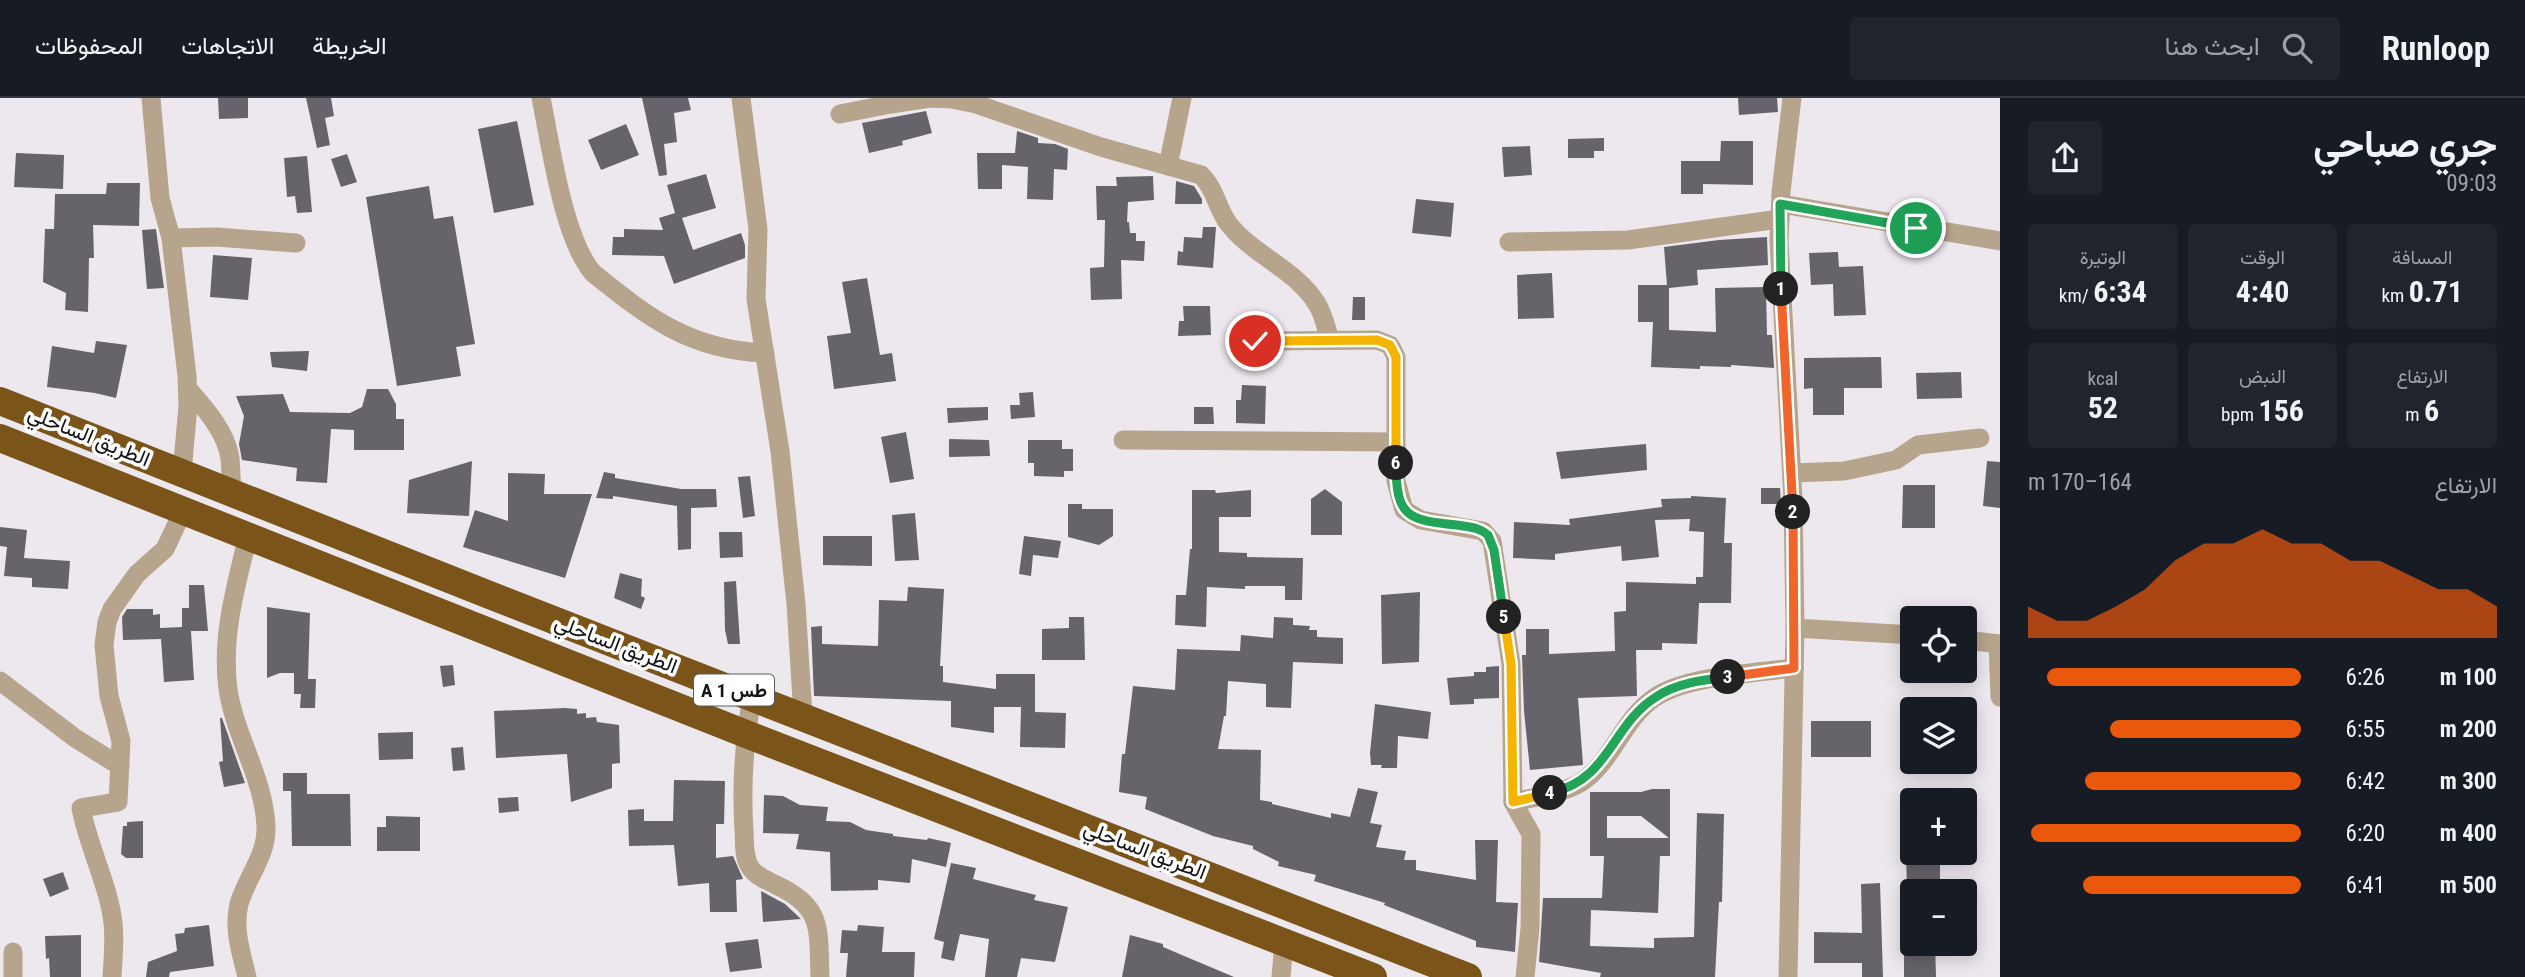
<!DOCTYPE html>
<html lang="ar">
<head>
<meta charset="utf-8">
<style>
	:root { --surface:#171b24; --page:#20242c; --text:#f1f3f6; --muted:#9ea1a6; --line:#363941; --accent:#ea580c }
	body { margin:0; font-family:"Roboto Condensed",Vazirmatn,sans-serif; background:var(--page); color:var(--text); direction:rtl; height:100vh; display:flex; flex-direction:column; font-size:26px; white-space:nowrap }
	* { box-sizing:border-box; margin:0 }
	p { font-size:23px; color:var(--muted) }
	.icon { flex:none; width:38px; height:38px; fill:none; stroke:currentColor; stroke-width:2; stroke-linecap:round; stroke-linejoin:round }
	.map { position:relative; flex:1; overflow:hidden; direction:ltr }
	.drawer { display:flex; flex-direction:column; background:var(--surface); width:525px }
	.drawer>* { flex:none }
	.tools { position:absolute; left:1900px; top:508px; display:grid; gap:14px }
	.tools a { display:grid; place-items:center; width:77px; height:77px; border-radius:7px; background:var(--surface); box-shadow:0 4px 18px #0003; font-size:35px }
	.pin { position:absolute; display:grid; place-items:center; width:60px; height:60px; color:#fff; margin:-30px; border:4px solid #fff; border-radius:50%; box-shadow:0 2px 7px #0007 }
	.km { position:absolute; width:35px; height:35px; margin:-18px; border-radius:50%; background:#222; color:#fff; font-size:19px; line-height:35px; text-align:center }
	.round { display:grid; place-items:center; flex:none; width:74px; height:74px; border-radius:7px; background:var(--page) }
	.head { display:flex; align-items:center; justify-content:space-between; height:119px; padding:0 28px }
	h1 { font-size:38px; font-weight:700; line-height:52px }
	.metrics { display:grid; grid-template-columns:repeat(3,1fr); gap:10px; height:119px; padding:7px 28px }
	.metrics div { display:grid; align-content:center; border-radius:7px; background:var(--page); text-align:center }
	.metrics b { font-size:30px; font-weight:700 }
	.metrics small { font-size:19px; font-weight:400 }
	.metrics p { font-size:19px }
	.chart { height:196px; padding:14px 28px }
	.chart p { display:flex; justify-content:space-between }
	.chart svg { width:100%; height:126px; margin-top:7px; fill:var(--accent); opacity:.7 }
	ul { padding:0 28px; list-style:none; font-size:23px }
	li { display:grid; grid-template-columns:112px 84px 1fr; align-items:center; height:52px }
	li i { height:18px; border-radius:9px; background:var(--accent) }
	header { display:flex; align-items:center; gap:42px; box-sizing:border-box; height:98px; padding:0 35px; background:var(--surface); border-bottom:2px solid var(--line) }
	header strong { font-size:33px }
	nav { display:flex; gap:38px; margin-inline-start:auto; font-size:24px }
	.search { width:490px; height:63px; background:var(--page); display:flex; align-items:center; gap:18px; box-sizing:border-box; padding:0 24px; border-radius:7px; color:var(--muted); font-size:26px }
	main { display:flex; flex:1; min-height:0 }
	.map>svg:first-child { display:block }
</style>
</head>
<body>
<header>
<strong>Runloop</strong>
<div class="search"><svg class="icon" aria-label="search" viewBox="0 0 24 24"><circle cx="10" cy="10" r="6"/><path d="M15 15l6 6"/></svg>ابحث هنا</div>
<nav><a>الخريطة</a><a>الاتجاهات</a><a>المحفوظات</a></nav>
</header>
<main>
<section class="drawer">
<div class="head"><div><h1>جري صباحي</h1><p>09:03</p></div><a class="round"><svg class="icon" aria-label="share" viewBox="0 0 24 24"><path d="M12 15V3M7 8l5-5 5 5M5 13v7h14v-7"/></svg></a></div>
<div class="metrics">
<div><p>المسافة</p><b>0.71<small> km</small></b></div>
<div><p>الوقت</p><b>4:40</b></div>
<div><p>الوتيرة</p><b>6:34<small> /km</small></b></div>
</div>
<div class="metrics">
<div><p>الارتفاع</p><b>6<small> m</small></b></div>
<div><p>النبض</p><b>156<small> bpm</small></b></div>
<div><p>kcal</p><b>52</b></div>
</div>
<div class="chart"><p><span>الارتفاع</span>164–170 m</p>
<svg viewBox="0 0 160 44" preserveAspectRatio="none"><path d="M0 44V33L10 38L20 38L30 33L40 27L50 17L60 11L70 11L80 6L90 11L100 11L110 17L120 17L130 22L140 27L150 27L160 33V44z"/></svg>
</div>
<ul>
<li><b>100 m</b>6:26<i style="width:93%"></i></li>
<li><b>200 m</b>6:55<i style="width:70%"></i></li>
<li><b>300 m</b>6:42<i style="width:79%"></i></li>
<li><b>400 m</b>6:20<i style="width:99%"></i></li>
<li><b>500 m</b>6:41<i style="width:80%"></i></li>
</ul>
</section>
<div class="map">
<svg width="2000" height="879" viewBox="0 0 2000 879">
	<rect width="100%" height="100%" fill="#ede8ee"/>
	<g fill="#66646a" fill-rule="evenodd">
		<polygon points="218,0 248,0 248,20 219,21"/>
		<polygon points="306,0 331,0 334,18 325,20 330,47 317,50"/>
		<polygon points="642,0 688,0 691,12 674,15 677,44 664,46 667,77 659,78"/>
		<polygon points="1738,0 1777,0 1778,14 1739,17"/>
		<polygon points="926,13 932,35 902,43 903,47 869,55 862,25"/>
		<polygon points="517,23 534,107 494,115 478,31"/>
		<polygon points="626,26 639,57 601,72 588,42"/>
		<polygon points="1017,33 1038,40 1038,45 1055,46 1068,51 1067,72 1054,71 1053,102 1027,101 1028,69 1002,67 1002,91 978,91 977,55 1015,55"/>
		<polygon points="1604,40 1604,53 1594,53 1594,60 1568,60 1568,41"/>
		<polygon points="1721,43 1753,43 1753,87 1703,86 1703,96 1681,96 1681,63 1720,63"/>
		<polygon points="1530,48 1532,77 1504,79 1502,49"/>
		<polygon points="16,55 64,57 63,91 14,89"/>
		<polygon points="347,56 357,84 341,89 331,61"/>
		<polygon points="307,58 312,114 297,115 295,98 287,99 284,60"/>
		<polygon points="706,76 716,110 682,120 693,152 741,135 745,147 745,160 674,186 664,158 612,157 613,139 624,139 624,131 663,132 659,120 675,115 667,87"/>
		<polygon points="1153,78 1154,102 1128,104 1127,124 1129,124 1130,135 1136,135 1136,143 1145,143 1144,163 1121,162 1122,201 1091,202 1090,170 1104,169 1105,122 1097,122 1096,88 1117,88 1116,79"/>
		<polygon points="1176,83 1194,88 1202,101 1202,106 1175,106"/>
		<polygon points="107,85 140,85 139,128 93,127 94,160 89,160 88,214 65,212 66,195 43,184 45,131 54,131 55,96 106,96"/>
		<polygon points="429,88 434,121 453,118 475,246 456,249 461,278 397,288 366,99"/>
		<polygon points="1416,101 1454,105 1451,139 1412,135"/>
		<polygon points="1203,129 1216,129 1213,170 1177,167 1178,153 1183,154 1184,139 1202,140"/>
		<polygon points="156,131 164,190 147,191 142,132"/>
		<polygon points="1767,139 1768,167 1697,172 1698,187 1669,190 1669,232 1716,234 1715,190 1766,189 1767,237 1772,237 1774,270 1731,267 1731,269 1700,268 1700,271 1651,269 1653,224 1638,224 1638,187 1667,187 1664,149 1719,142"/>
		<polygon points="1838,154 1839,169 1863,168 1866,217 1834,218 1833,186 1811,187 1809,155"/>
		<polygon points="213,157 252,160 248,202 210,199"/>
		<polygon points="1552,175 1554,220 1518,221 1517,177"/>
		<polygon points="867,180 880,257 892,255 896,283 834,291 827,238 851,235 842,184"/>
		<polygon points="1353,199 1365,199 1365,222 1352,222"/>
		<polygon points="1183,208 1210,208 1211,237 1178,238 1179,223 1184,223"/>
		<polygon points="96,243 127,247 116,300 95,295 47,289 52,248 94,255"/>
		<polygon points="309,253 307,273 272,269 270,254"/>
		<polygon points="1881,259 1882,290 1844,290 1844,317 1813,317 1813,290 1804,291 1804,260"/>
		<polygon points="1961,274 1962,300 1917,301 1916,275"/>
		<polygon points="1242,287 1266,288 1265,326 1236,325 1236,302 1241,302"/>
		<polygon points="367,291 388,291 396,306 396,321 404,321 404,352 354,352 354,332 331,331 327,385 296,383 297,370 242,362 239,346 244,318 236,298 283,296 290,314 350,315 362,309"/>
		<polygon points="1033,294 1035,319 1011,321 1010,307 1020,307 1019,295"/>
		<polygon points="988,309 988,322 948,325 947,310"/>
		<polygon points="1194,309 1213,309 1214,326 1194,326"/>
		<polygon points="906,334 914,381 890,385 881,339"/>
		<polygon points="949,341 989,342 990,358 949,359"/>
		<polygon points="1028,342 1062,342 1062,351 1073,351 1073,373 1064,373 1064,379 1034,378 1034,365 1028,365"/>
		<polygon points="1646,346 1647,372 1561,381 1556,354"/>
		<polygon points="472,363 469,418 407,415 409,382"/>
		<polygon points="1987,363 2000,364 2000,410 1983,408"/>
		<polygon points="604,374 615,376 615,380 681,391 716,391 717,409 691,410 691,451 678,452 677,408 613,398 613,401 596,400"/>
		<polygon points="508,375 545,376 544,396 592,396 565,480 463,449 475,412 508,423"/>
		<polygon points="750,378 755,418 743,420 738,379"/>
		<polygon points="1903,387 1935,387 1935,430 1902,430"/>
		<polygon points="1761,390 1780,390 1781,406 1761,406"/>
		<polygon points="1325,391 1342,404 1342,437 1311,437 1311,401"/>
		<polygon points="1192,392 1215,392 1216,395 1251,392 1251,419 1219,419 1219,454 1247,455 1247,459 1303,460 1302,502 1285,502 1285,488 1245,488 1245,491 1207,489 1206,529 1175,527 1176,497 1186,497 1190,451 1192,451"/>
		<polygon points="1691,398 1726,400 1724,445 1732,445 1731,505 1699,505 1697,546 1662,545 1662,552 1636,552 1637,598 1578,600 1583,667 1530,672 1524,613 1522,557 1526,557 1526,531 1549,531 1549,556 1615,553 1614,514 1626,513 1626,484 1696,486 1696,479 1703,479 1704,434 1689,433 1690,421 1655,422 1659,459 1622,463 1621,448 1555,456 1555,462 1513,460 1514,424 1570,427 1569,421 1662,409 1661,401 1691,400"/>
		<polygon points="1068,406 1082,406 1082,411 1113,411 1113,438 1099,447 1068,439"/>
		<polygon points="915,415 919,462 895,463 892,417"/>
		<polygon points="0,429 27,432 24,460 70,463 68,491 32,489 32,480 4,478 7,449 0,448"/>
		<polygon points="719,434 742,434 743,459 720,460"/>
		<polygon points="823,438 872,438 872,468 823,467"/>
		<polygon points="1024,438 1061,443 1058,460 1033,457 1031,478 1019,476"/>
		<polygon points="620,475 642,481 641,498 645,500 641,511 614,500"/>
		<polygon points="736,483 740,546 728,546 725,532 724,484"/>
		<polygon points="189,487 204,487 208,533 191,533 194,582 164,584 161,541 123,542 122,519 127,511 153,511 153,517 160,516 160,530 182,529 182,510 189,510"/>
		<polygon points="908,489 944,491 940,568 943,568 943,584 996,591 996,576 1035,576 1035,614 1066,615 1065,650 1020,649 1021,609 994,609 994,635 951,629 951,603 814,598 811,529 822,528 822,546 878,548 879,502 907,503"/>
		<polygon points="1420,494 1419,564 1382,566 1381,497"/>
		<polygon points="267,509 310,515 308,581 316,581 315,610 300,610 301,596 294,596 294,575 280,575 267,580"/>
		<polygon points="1069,519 1084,519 1085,562 1042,562 1042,531 1069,530"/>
		<polygon points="1274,519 1293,520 1293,527 1310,528 1309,532 1317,532 1317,539 1343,540 1343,566 1293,564 1291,610 1266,609 1266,586 1228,583 1226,618 1224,618 1218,651 1261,652 1260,702 1272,704 1272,706 1331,720 1331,715 1350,719 1358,690 1378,694 1370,725 1382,727 1376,749 1406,753 1404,762 1416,762 1416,772 1476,782 1475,742 1498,742 1496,804 1518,805 1515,854 1476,849 1476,843 1384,807 1385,805 1314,783 1316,777 1278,768 1279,764 1253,751 1253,748 1213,738 1145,711 1147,699 1119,694 1122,656 1125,656 1133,588 1175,592 1177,551 1240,553 1241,537 1273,540"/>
		<polygon points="453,567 455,587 443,589 440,568"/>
		<polygon points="1499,568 1499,600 1474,601 1474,606 1450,607 1447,580 1474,578 1474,574 1486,574 1486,569"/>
		<polygon points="1375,606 1431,614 1428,641 1398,638 1397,670 1381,670 1382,667 1371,667 1370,655"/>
		<polygon points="565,610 577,611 577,616 586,615 586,620 596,619 597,624 619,627 620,665 612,666 612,690 571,704 567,656 496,660 494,613"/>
		<polygon points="220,620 222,620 245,685 224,689 219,664 223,663"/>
		<rect x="1811" y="623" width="60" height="36"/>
		<polygon points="413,634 413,661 379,662 378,635"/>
		<polygon points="463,649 465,672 453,673 451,650"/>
		<polygon points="283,675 307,675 307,696 350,696 351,748 292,748 291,693 283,693"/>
		<polygon points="674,682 725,683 724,726 716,726 716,760 733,758 743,781 736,782 737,814 710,814 709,785 678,788 674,747 629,748 628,712 644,711 644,723 673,723"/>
		<path d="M1652 691H1670V758H1660L1658 815 1591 812 1590 848 1654 850V840L1694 839 1697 715 1724 716 1722 804H1719L1715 879H1600L1601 875 1539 864 1543 800H1602L1604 758H1590V694H1641ZM1607 718H1641L1669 740H1607Z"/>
		<polygon points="764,697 783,698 800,707 828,709 826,723 850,724 866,732 893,736 893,738 927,742 928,740 951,745 946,769 912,761 910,785 878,782 878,792 831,793 830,754 796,751 799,736 763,735"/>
		<polygon points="518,699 519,713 499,715 498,700"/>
		<polygon points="386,718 420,719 420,753 377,753 377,729 386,729"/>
		<polygon points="143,723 143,760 126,760 121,756 123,728 127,728 127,724"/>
		<polygon points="1906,754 1940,754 1940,793 1907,793"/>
		<polygon points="951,765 976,770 973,781 1036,797 1034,802 1068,809 1055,864 1021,860 1017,879 985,879 989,841 960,836 954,863 941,860 944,844 934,841"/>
		<polygon points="63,774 69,791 50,799 43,781"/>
		<polygon points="1880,785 1883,879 1862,879 1862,865 1814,865 1814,834 1862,835 1861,786"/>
		<polygon points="761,793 785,806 801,821 763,824"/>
		<polygon points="209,827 214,868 170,874 169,879 146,879 148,864 177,853 175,836 184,835 185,830"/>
		<polygon points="858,827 884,829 882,854 915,854 914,879 846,879 848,855 840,855 842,832 857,833"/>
		<polygon points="81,837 81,879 50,879 49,860 46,861 45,838"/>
		<polygon points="1130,837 1163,846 1163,849 1234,879 1122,879"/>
		<polygon points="758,841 762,870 730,874 725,845"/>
		<polygon points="1904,845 1935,845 1936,879 1904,879"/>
	</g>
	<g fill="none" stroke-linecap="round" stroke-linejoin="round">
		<g stroke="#b7a48c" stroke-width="19">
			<polyline points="151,0 160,100 171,140 187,278 188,308 182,375"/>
			<path d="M541 0C551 48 563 140 593 175 649 220 690 252 765 255"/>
			<polyline points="741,0 758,131 756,201 780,353 796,506 803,618"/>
			<path d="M840 16 891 6 930 0 952 1 976 6 1101 49 1201 77C1215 90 1217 110 1228 125 1252 157 1296 171 1317 206 1324 217 1326 230 1330 242"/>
			<polyline points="1168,68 1182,0"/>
			<polyline points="1781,106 2000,143"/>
			<polyline points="171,140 216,139 296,145"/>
			<polyline points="1509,144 1628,142 1780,121"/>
			<polyline points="1255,243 1377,242 1390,247 1396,259 1396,383 1404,412 1421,422 1483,433 1492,443 1511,566 1513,704 1531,736 1530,830 1525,879"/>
			<path d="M188 291C205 310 226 334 230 360 231 371 231 383 232 394"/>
			<polyline points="1123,342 1395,344"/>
			<polyline points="1792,375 1844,373 1896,362 1918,347 1980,340"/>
			<polyline points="1795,530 1913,537"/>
			<polyline points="1965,542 2000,546"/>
			<polyline points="1998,546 2000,599"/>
			<polyline points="0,583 75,640 120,668"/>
			<path d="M752 599C744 644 741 687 744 733 745 745 743 758 750 769 755 778 767 782 776 787 824 809 818 831 820 879"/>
			<path d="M1513 704C1535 699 1561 696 1580 685 1612 665 1622 622 1654 600 1685 578 1755 575 1794 570"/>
			<polyline points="13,854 13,879"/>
			<path d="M112 879C113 861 115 843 113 825 109 788 88 748 81 710L118 704 121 643 109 598 104 547 107 524 112 511 137 476 165 451 184 411"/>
			<path d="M247 879C241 854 233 831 239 806 246 781 267 757 266 730 265 682 235 639 228 591 221 538 236 488 248 438"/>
			<polyline points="1281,879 1284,845"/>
			<polyline points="1788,879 1795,530 1793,401 1779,143 1781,94 1792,0"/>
		</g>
		<g stroke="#7a5419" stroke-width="28">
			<polyline points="0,303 492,498 1468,879"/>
			<polyline points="0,340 746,636 1373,879"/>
		</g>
	</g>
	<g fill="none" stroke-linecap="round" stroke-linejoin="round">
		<g stroke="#fff" stroke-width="14">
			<polyline id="split-1" points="1781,191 1780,106 1916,130"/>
		</g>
		<g stroke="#fff" stroke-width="14">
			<polyline id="split-2" points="1781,191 1793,414"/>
		</g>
		<g stroke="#fff" stroke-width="14">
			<polyline id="split-3" points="1728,579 1794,570 1793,414"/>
		</g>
		<g stroke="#fff" stroke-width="14">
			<path id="split-4" d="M1550 695C1610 682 1611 627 1656 599 1677 585 1703 582 1728 579"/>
		</g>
		<g stroke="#fff" stroke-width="14">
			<polyline id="split-5" points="1504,519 1511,566 1513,704 1550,695"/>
		</g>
		<g stroke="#fff" stroke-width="14">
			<path id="split-6" d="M1396 365C1396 419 1407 422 1457 427 1468 429 1479 429 1488 437L1494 452 1504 519"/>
		</g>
		<g stroke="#fff" stroke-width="14">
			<polyline id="split-7" points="1255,243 1377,242 1390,247 1396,259 1396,365"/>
		</g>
		<use href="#split-1" stroke="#22a559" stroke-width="9"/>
		<use href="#split-2" stroke="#f0652b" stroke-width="9"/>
		<use href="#split-3" stroke="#f0652b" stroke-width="9"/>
		<use href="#split-4" stroke="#22a559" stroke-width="9"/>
		<use href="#split-5" stroke="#f5b400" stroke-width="9"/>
		<use href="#split-6" stroke="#22a559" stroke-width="9"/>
		<use href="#split-7" stroke="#f5b400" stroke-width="9"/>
	</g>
	<g text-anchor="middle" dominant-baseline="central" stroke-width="7" stroke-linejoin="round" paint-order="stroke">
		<rect fill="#fff" stroke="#5b5a5b" stroke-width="2" x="694" y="576.5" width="80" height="31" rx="5"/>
		<g font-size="19" font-weight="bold" fill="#151415">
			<text x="734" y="592">A 1 طس</text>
		</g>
		<g font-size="21" fill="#151415" stroke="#fff">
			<text transform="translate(89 338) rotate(22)">الطريق الساحلي</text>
			<text transform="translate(616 546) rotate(21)">الطريق الساحلي</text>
			<text transform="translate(1145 752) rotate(21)">الطريق الساحلي</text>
		</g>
	</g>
</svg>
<div class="tools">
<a><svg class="icon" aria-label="locate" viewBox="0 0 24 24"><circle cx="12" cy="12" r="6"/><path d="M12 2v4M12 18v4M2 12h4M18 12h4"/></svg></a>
<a><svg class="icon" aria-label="layers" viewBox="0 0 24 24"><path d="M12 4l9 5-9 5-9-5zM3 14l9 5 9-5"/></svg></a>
<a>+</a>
<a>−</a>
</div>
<div class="pin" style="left:1916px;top:130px;background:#1e9e55"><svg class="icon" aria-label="arrive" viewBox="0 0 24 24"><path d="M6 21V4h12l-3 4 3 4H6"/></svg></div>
<div class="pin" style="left:1255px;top:243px;background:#d93025"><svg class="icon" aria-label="check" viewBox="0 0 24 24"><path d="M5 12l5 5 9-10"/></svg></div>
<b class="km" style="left:1781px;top:191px">1</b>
<b class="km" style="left:1793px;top:414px">2</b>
<b class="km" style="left:1728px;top:579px">3</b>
<b class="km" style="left:1550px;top:695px">4</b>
<b class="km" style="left:1504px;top:519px">5</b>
<b class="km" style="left:1396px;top:365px">6</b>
</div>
</main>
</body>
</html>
